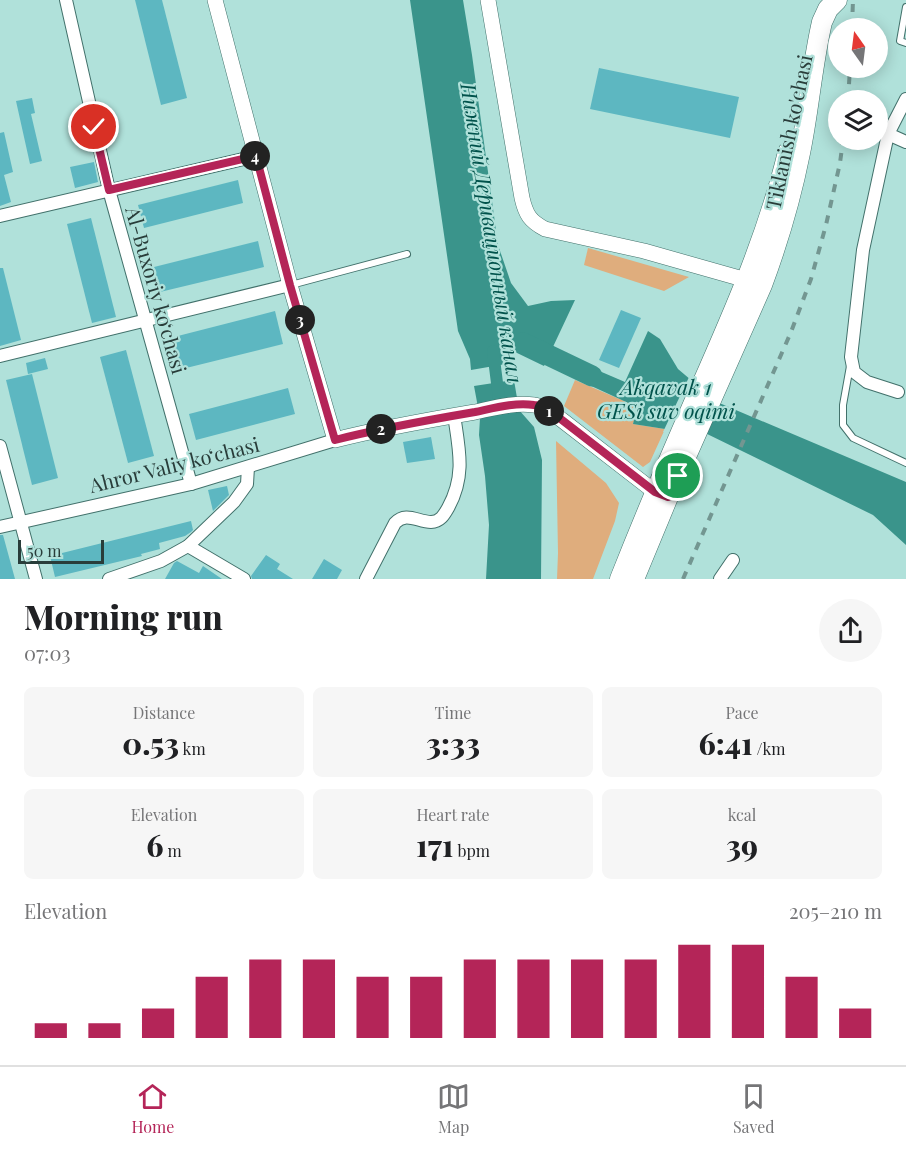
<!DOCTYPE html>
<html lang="en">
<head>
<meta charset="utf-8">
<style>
	:root { --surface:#fff; --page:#f6f6f6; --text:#202124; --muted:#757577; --line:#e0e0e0; --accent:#b42558 }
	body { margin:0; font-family:"Playfair Display",serif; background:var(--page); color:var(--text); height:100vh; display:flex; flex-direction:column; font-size:22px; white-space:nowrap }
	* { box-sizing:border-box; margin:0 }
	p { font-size:20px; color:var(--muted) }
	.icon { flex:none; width:33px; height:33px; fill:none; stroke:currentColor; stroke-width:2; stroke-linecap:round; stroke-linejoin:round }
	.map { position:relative; height:579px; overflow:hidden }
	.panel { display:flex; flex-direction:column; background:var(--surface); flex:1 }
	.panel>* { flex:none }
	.needle { width:39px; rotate:346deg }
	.controls { position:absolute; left:828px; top:18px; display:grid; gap:12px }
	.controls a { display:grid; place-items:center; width:60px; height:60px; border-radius:50%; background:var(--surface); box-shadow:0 3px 15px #0003; font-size:30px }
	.scale { position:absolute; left:18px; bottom:15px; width:86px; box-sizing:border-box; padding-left:6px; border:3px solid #293d3a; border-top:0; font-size:16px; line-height:21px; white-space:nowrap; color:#293d3a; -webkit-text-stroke:4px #b0e1da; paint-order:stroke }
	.pin { position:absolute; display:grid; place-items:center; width:51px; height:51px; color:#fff; margin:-26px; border:3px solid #fff; border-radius:50%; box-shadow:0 2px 6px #0007 }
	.km { position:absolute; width:30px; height:30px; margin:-15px; border-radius:50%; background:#222; color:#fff; font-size:16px; line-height:30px; text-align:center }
	.round { display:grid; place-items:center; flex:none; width:63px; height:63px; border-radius:32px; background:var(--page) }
	.overview { display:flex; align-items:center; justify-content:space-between; height:102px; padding:0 24px }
	h1 { font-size:33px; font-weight:800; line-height:45px }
	.figures { display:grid; grid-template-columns:repeat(3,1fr); gap:9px; height:102px; padding:6px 24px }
	.figures div { display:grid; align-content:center; border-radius:9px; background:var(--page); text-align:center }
	.figures b { font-size:30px; font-weight:800 }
	.figures small { font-size:16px; font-weight:400 }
	.figures p { font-size:16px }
	.chart { height:168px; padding:12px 24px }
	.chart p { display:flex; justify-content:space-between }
	.chart svg { width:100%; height:108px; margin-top:6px; stroke:var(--accent); stroke-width:6 }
	.menu { display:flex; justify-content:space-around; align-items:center; height:84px; border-top:2px solid var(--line); background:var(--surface); font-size:16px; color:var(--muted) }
	.menu a { display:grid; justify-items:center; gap:3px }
	.menu .active { color:var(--accent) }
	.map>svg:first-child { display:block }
</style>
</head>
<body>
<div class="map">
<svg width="906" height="579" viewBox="0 0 906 579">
	<rect width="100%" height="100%" fill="#b0e1da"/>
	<g fill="#dfad7d">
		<polygon points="588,248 689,277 664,291 584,265"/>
		<polygon points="575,380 638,407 633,424 665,429 650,462 643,467 564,406"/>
		<polygon points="556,441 606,483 619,503 615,521 593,579 557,579 558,553"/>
	</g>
	<g fill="#3a948b">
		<polygon points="410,0 463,0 472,55 498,245 511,283 528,306 551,301 575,300 544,366 515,352 510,356 511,363 471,370 470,359 458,331"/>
		<polygon points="648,331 660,339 678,369 717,402 906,482 906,545 873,515 703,432 665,429 633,424 637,407 563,373 569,358 625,382"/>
		<polygon points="514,380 519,410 534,427 542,460 541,579 486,579 489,525 485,476 479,435 480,418 474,386"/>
	</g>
	<polygon fill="#b0e1da" points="690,375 719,399 702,435 663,432"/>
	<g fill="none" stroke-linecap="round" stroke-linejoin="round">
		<polyline stroke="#3a948b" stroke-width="12" points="493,351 499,399"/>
		<polyline stroke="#3a948b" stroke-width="21" points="523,343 592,376"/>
	</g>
	<g fill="#5db7c1">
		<polygon points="135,0 162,0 187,98 161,105"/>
		<polygon points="599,68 739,97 730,138 590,109"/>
		<polygon points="32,98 35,113 31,114 42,161 30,164 16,101"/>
		<polygon points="4,132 13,172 4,175 11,202 0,206 0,133"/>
		<polygon points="94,162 98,182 75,188 70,167"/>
		<polygon points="238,180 243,203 144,228 138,205"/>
		<polygon points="91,218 116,317 92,323 67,224"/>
		<polygon points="258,241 264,267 160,292 154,267"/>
		<polygon points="0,268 3,268 21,340 0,346"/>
		<polygon points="621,310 641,318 619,368 599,360"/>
		<polygon points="275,311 283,344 178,370 170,338"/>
		<polygon points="126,350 154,456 128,463 100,357"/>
		<polygon points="45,358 48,369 28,374 26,363"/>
		<polygon points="32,374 58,478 32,485 6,380"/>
		<polygon points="288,388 295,414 196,440 189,414"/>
		<polygon points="431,437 435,459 407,463 403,442"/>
		<polygon points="227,486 229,495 213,511 208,490"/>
		<polygon points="191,521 193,530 191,532 185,536 159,543 160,549 141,554 142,556 55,577 50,556"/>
		<polygon points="0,535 3,535 15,579 0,579"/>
		<polygon points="266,555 280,564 277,569 293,579 252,579 251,576"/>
		<polygon points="324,559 342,570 337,579 312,579"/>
		<polygon points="177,561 199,573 203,566 222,579 165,579 174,563"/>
	</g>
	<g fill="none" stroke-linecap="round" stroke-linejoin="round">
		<g stroke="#42716b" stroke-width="8">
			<g id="service">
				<polyline points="906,7 900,41 906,43"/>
				<polyline points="291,285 407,254"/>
				<polyline points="850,366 843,405 843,425 853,438 906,463"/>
			</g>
		</g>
		<g stroke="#42716b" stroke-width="14">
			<g id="minor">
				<polyline points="66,0 109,190 191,484"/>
				<polyline points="888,134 906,142"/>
				<polyline points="0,216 256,156"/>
				<polyline points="0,356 290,285"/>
				<polyline points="898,392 867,382 854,372 851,357 863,250 888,134 906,99"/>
				<polyline points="0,446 36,579"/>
				<polyline points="0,527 191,484 335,440"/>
				<polyline points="188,546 244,579"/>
				<polyline points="109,579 161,561 188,546 234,502 247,484 248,467"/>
				<path d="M366 579 395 523C406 511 418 522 431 522 440 522 444 515 448 508 466 476 459 449 454 415"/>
				<polyline points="720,579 733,560"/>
			</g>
		</g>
		<g stroke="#42716b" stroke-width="16">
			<g id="tertiary">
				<path d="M215 0 290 285 335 440C381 428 428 420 475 412 494 408 515 402 534 405 544 406 554 414 562 420L655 492 665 496"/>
				<path d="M488 0 522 198C526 215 530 221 545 229L644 251 757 283"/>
			</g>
		</g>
		<g stroke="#42716b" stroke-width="21">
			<g id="primary">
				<path d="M620 579C643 521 667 464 692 407 729 323 766 242 788 152"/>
				<path d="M634 579 668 497 762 285C778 242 791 198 800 153 809 110 812 65 822 22L828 9 837 0"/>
			</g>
		</g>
		<use href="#service" stroke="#fff" stroke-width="6"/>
		<use href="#minor" stroke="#fff" stroke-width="12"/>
		<use href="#tertiary" stroke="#fff" stroke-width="15"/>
		<use href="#primary" stroke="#fff" stroke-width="20"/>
		<g stroke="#739691" stroke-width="4" stroke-dasharray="8 8" stroke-linecap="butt">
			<polyline points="852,28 853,0"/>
			<polyline points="848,100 850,68"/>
			<polyline points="683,579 791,332 811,279 826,225 840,163 843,140"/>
		</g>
	</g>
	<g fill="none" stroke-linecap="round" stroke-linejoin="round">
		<g stroke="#fff" stroke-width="12">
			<path id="route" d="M94 127 109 190 256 156 290 285 335 440C381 428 428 420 475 412 494 408 515 402 534 405 544 406 554 414 562 420L655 492 668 497 678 476"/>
		</g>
		<use href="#route" stroke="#b42558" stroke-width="8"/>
	</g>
	<g text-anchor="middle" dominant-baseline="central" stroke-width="4.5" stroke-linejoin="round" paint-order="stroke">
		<g font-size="20" fill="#293d3a" stroke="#b0e1da">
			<text transform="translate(788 132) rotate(-78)">Tiklanish ko'chasi</text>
			<text transform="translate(157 290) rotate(74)">Al-Buxoriy ko‘chasi</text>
			<text transform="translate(174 464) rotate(-14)">Ahror Valiy koʻchasi</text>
		</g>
		<g font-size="21" font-style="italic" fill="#00524b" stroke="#b0e1da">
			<text transform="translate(493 233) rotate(81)">Нижний Деривационный канал</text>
			<text x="666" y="386">Akqavak 1<tspan x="666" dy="24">GESi suv oqimi</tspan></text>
		</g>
	</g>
</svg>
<div class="controls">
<a><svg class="needle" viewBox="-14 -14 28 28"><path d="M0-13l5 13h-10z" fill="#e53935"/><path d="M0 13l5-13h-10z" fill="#757577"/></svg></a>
<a><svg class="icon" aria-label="layers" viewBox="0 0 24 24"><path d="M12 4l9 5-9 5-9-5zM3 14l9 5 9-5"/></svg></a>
</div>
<div class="scale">50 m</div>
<div class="pin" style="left:678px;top:476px;background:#1e9e55"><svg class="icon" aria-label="arrive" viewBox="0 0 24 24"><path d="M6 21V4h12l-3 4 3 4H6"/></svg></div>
<div class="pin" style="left:94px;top:127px;background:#d93025"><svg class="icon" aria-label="check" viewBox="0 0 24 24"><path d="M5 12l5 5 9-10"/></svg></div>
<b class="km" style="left:549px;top:411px">1</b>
<b class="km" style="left:381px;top:429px">2</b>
<b class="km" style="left:300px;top:320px">3</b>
<b class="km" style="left:255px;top:156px">4</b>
</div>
<section class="panel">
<div class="overview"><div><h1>Morning run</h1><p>07:03</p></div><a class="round"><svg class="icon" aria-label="share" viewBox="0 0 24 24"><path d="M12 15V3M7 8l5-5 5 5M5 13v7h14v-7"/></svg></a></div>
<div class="figures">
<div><p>Distance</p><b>0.53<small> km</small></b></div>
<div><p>Time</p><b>3:33</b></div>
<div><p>Pace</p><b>6:41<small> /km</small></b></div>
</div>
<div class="figures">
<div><p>Elevation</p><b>6<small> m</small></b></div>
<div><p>Heart rate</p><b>171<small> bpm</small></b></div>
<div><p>kcal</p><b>39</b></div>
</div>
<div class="chart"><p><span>Elevation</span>205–210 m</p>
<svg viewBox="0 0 160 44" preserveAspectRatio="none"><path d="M5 44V38M15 44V38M25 44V32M35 44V19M45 44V12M55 44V12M65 44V19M75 44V19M85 44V12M95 44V12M105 44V12M115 44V12M125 44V6M135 44V6M145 44V19M155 44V32"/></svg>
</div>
</section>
<nav class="menu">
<a class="active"><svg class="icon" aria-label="home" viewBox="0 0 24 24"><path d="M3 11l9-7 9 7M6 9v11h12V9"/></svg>Home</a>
<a><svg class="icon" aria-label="map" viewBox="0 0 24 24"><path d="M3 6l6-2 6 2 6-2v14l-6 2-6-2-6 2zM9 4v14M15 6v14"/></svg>Map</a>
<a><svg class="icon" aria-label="saved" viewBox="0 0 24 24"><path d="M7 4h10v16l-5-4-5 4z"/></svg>Saved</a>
</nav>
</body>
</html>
